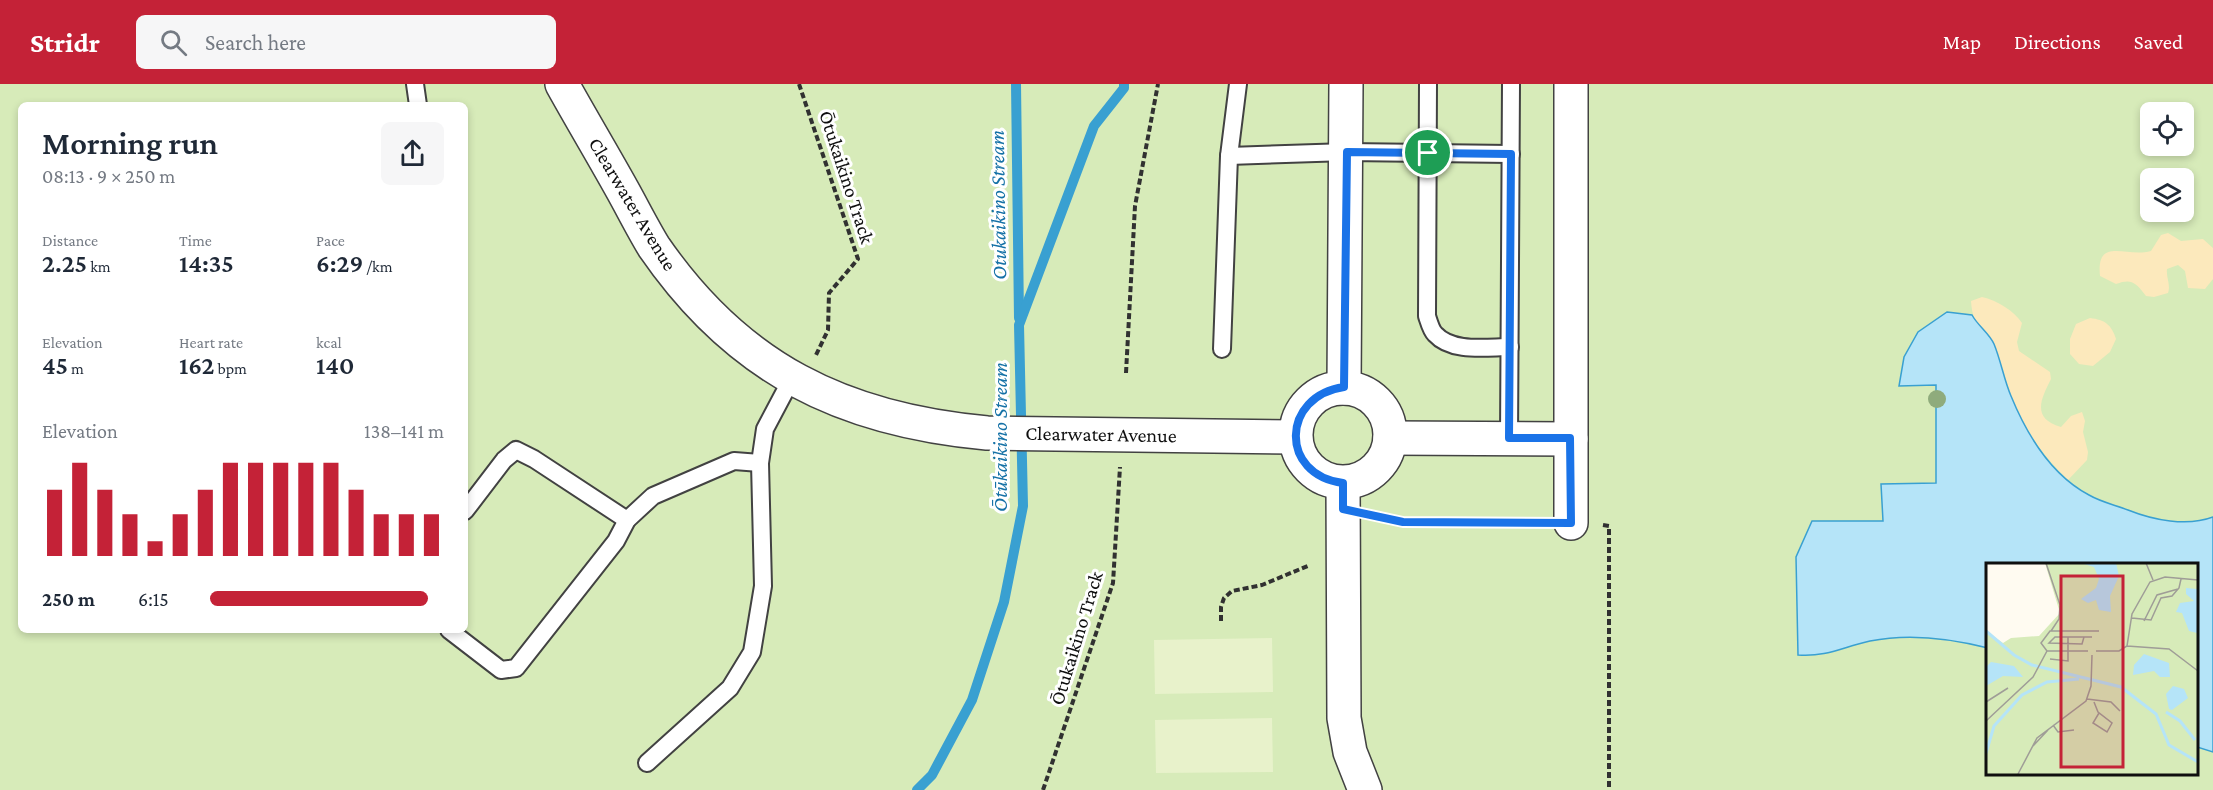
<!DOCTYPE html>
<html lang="en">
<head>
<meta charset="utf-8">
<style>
	:root { --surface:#fff; --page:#f6f6f7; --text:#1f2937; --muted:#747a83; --accent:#c42237 }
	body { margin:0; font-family:"Crimson Pro",serif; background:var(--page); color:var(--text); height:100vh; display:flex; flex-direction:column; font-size:22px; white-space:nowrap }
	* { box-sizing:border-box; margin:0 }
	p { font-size:20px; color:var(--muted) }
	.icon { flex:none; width:33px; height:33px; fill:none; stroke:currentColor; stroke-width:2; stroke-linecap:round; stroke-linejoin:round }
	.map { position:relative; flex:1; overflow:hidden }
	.panel { position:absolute; left:18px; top:18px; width:450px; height:531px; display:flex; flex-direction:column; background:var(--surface); border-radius:9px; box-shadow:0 3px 9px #0003 }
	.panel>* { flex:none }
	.fabs { position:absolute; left:2140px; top:18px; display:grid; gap:12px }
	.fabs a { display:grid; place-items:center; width:54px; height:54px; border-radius:9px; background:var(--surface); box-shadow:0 3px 9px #0003; font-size:30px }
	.pin { position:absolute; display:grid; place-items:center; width:51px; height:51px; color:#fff; margin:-26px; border:3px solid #fff; border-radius:50%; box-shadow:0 2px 6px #0007 }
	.round { display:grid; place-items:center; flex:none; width:63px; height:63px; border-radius:9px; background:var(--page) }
	.summary { display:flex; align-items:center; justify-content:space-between; height:102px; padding:0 24px }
	h1 { font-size:33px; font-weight:600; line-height:45px }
	.stats { display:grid; grid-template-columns:repeat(3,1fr); gap:9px; height:102px; padding:6px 24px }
	.stats div { display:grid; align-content:center }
	.stats b { font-size:26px; font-weight:600 }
	.stats small { font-size:16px; font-weight:400 }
	.stats p { font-size:16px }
	.chart { height:168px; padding:12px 24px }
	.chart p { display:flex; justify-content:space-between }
	.chart svg { width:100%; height:108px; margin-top:6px; stroke:var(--accent); stroke-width:6 }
	ul { padding:0 24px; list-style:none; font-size:20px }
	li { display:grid; grid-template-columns:96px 72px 1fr; align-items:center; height:45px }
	li i { height:15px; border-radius:8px; background:var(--accent) }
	header { display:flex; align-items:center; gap:36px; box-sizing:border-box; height:84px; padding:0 30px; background:var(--accent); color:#fff }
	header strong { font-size:28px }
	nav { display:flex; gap:33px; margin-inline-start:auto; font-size:21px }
	.search { width:420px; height:54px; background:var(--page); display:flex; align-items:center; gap:15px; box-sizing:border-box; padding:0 21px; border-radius:9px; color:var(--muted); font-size:22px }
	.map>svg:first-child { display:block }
</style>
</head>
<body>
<header>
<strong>Stridr</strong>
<div class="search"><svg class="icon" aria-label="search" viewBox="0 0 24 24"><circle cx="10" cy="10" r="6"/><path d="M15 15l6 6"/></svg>Search here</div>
<nav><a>Map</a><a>Directions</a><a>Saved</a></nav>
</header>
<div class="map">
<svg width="2213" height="706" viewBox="0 0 2213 706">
	<rect width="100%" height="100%" fill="#fffbf1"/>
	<path fill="#d7ebb9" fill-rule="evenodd" d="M0 0H2213V706H0ZM21 21H465V546H21ZM2151 28H2184V62H2151ZM2151 94H2184V128H2151ZM1988 481H2196V690H1988Z"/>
	<g fill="#fce9bc">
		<path d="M2168 149 2181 157 2203 155 2213 164V195L2205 205 2188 204 2185 187 2178 181 2167 185C2166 194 2171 201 2168 209L2154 213 2146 212C2136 199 2132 194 2116 200L2100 192C2096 152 2126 174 2151 167L2161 151Z"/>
		<path d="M1982 213C1997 216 2014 227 2022 239L2017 258 2019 267 2050 288 2051 295C2041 315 2031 334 2061 343L2071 332 2082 328 2085 337 2083 348 2088 368 2087 376 2068 396C2042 371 2022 343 2009 309 2003 292 1999 273 1991 256 1983 238 1973 246 1971 217Z"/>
		<path d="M2090 234C2105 236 2111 240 2116 255L2110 268 2093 282 2079 280 2070 270V255L2076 240Z"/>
	</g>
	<g fill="#e8f2cb">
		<polygon points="1272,554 1273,608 1155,610 1154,556"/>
		<polygon points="1272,634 1273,688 1156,689 1155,636"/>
	</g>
	<path fill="#b5e4f8" stroke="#39a0d1" stroke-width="1.5" d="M1947 228 1972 231C1978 242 1989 249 1994 260 2001 277 2004 296 2011 312 2027 351 2051 391 2089 411 2101 418 2115 421 2128 426 2153 436 2187 443 2213 433V668L2197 663 2196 481H1988V564C1949 554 1909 549 1870 557 1842 563 1828 573 1798 571L1796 473 1812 437H1883L1881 400 1936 399V301L1899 302 1904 273 1918 248Z"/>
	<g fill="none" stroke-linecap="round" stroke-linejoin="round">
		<g stroke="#39a0d1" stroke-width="10">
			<polyline points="1016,0 1019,234"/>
			<polyline points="917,706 932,691 972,616 1004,518 1023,422 1019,241 1094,42 1124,4 1124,0"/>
		</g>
		<g stroke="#424242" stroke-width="20">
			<g id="service">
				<polyline points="415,0 418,21"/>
				<polyline points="1238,0 1229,72 1347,68 1511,70"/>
				<path d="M1428 0 1427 232C1429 238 1431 246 1435 250 1452 269 1487 263 1510 263"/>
				<polyline points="1222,265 1229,72"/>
				<polyline points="1509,355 1511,0"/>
				<polyline points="465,427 504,376 516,366 534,375 627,436"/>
				<polyline points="449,546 501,586 516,584 616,457 627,436 653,412 734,377 760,379"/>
				<polyline points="647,679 730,604 752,568 763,502 760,379 765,345 792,294"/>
			</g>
		</g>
		<g stroke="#424242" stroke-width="36">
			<g id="minor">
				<path d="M562 0C582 36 603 71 623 107 633 125 643 145 654 163 738 285 843 336 987 349L1295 353"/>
				<circle cx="1343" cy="351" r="47"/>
				<polyline points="1344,304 1346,0"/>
				<polyline points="1390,354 1571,355"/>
				<polyline points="1343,399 1344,634 1350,668 1365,706"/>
				<polyline points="1571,439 1571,0"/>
			</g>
		</g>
		<g stroke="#313131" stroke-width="4" stroke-dasharray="6 3" stroke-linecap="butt">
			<polyline points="799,0 858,175 829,209 828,246 816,271"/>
			<polyline points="1126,289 1135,122 1158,0"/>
			<polyline points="1376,433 1403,438 1539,439"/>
			<polyline points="1603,441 1609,442 1609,706"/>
			<polyline points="1221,537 1221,523 1224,514 1232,507 1262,501 1310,481"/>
			<polyline points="1043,706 1113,499 1120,383"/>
		</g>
		<use href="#service" stroke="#fff" stroke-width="16"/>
		<use href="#minor" stroke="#fff" stroke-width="33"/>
	</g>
	<circle fill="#8fab7c" cx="1937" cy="315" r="9"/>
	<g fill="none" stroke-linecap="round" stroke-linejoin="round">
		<g stroke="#fff" stroke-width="12">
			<path id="route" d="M1347 68 1511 70 1509 354H1570L1571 439 1403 438 1343 425V399C1279 391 1281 312 1344 303Z"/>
		</g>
		<use href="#route" stroke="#1a73e8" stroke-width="8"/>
	</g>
	<g text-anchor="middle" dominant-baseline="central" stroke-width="6" stroke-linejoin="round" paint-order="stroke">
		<g font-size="20" fill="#0f0f0f" stroke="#fff">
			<text transform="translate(847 93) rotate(72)">Ōtukaikino Track</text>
			<text transform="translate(633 120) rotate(59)">Clearwater Avenue</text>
			<text transform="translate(1101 350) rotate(1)">Clearwater Avenue</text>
			<text transform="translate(1076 554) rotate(-73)">Ōtukaikino Track</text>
		</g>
		<g font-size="21" font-style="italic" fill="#1471a6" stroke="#fff">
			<text transform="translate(998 121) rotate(-91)">Otukaikino Stream</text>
			<text transform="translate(1000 353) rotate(-90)">Ōtūkaikino Stream</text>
		</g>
	</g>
	<g transform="translate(1986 479)">
		<rect width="212" height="212" fill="#fffbf1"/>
		<path d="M59 0H211V211H0V68L17 80 25 75 53 73 74 50Z" fill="#d7ebb9"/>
		<path d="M95 0H130L133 13 124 33 125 49 113 47 110 37 102 40 95 36 110 25 113 16 108 4ZM200 25 211 26V70L203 68 196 50 190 49 194 40 208 38 200 31ZM158 91 183 100 184 114H174L168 108 147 112 148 102ZM5 99 28 103 37 114 17 113 0 123V104ZM187 123 198 126 202 135 186 147 183 146 180 131Z" fill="#b5e4f8"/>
		<path fill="none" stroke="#b5e4f8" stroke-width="3" d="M0 68 28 92 46 102 135 124 170 151 183 182 212 199M180 149 194 158 209 177M0 190 8 163 36 132 61 119 93 116"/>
		<path fill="none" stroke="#9f9d97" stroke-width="1.5" d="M60 0 74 42 73 56 65 68M160 0 167 17M146 55 165 57 175 35 186 33 193 25 195 16M158 58 171 32 192 26M98 74 96 81 63 80 69 74H106M141 83 183 86 212 108M61 88 55 80 64 68H113M110 88H133L141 83 146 51 164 19 179 14 212 17M64 96 82 98V74M101 136 125 139 134 148M0 139 22 125M108 139 112 149 126 160 121 169 107 160 113 150M0 158 47 114 61 88H102M67 162 72 169 88 167M47 183 62 167M32 211 51 175 100 138 105 123 106 92"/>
		<path fill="#c42237" fill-opacity="0.15" stroke="#c42237" stroke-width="3" d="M75 13H137V204H75Z"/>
		<rect width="212" height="212" fill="none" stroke="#0f0f0f" stroke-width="3"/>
	</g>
</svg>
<div class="fabs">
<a><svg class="icon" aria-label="locate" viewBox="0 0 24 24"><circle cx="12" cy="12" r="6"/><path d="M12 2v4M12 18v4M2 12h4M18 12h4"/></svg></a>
<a><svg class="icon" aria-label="layers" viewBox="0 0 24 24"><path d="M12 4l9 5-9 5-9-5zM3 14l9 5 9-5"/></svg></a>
</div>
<div class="pin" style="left:1428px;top:69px;background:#1e9e55"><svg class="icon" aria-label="arrive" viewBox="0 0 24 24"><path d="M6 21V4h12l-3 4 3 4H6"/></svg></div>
<section class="panel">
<div class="summary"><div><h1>Morning run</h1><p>08:13 · 9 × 250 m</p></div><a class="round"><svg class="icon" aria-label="share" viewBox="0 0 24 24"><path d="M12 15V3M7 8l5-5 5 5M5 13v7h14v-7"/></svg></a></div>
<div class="stats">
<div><p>Distance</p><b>2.25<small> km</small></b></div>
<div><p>Time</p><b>14:35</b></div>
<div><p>Pace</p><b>6:29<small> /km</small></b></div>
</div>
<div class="stats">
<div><p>Elevation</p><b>45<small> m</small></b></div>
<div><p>Heart rate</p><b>162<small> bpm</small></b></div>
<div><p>kcal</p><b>140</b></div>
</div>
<div class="chart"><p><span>Elevation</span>138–141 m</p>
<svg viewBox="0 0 160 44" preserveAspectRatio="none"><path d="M5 44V17M15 44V6M25 44V17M35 44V27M45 44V38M55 44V27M65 44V17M75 44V6M85 44V6M95 44V6M105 44V6M115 44V6M125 44V17M135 44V27M145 44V27M155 44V27"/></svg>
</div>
<ul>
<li><b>250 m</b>6:15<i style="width:93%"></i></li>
</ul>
</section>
</div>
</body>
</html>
